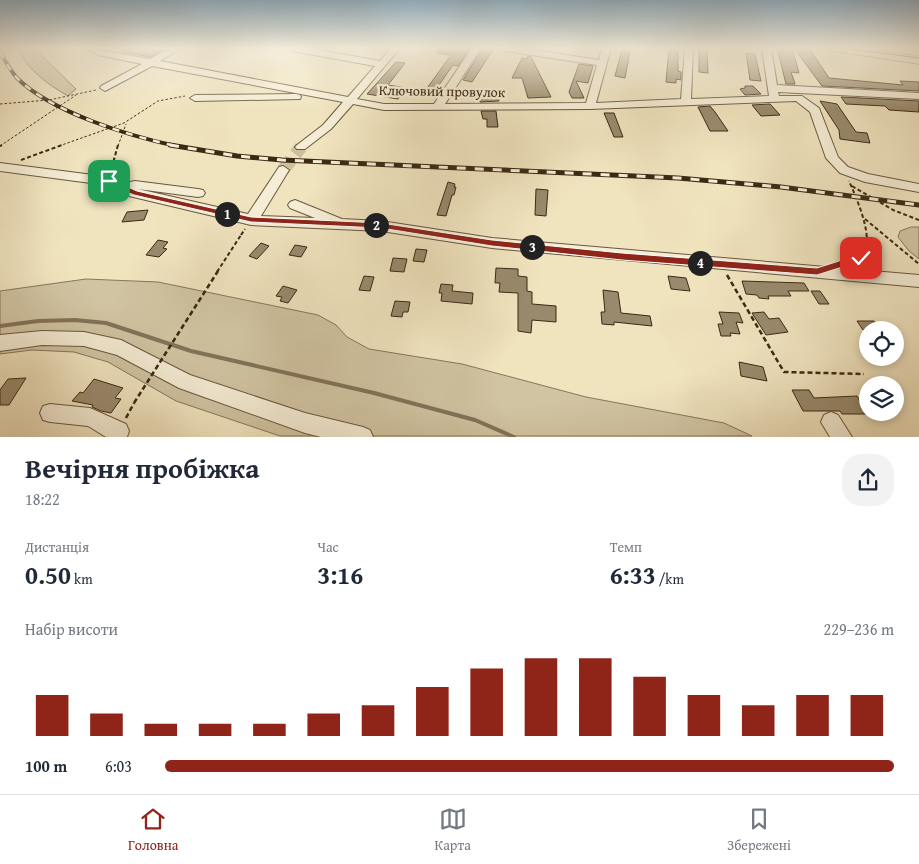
<!DOCTYPE html>
<html lang="uk">
<head>
<meta charset="utf-8">
<style>
	:root { --surface:#fff; --page:#f2f2f3; --text:#1f2937; --muted:#747a83; --line:#e0e1e3; --accent:#8f2418 }
	body { margin:0; font-family:"Gentium Book Plus",serif; background:var(--page); color:var(--text); height:100vh; display:flex; flex-direction:column; font-size:19px; white-space:nowrap }
	* { box-sizing:border-box; margin:0 }
	p { font-size:16px; color:var(--muted) }
	.icon { flex:none; width:28px; height:28px; fill:none; stroke:currentColor; stroke-width:2; stroke-linecap:round; stroke-linejoin:round }
	.map { position:relative; height:437px; overflow:hidden }
	.details { display:flex; flex-direction:column; background:var(--surface); flex:1 }
	.details>* { flex:none }
	.tools { position:absolute; left:859px; top:321px; display:grid; gap:10px }
	.tools a { display:grid; place-items:center; width:45px; height:45px; border-radius:50%; background:var(--surface); box-shadow:0 2px 8px #0003; font-size:25px }
	.pin { position:absolute; display:grid; place-items:center; width:42px; height:42px; color:#fff; margin:-21px; border-radius:10px; box-shadow:0 2px 8px #0006 }
	.km { position:absolute; width:25px; height:25px; margin:-12px; border-radius:50%; background:#222; color:#fff; font-size:14px; line-height:25px; text-align:center }
	.round { display:grid; place-items:center; flex:none; width:52px; height:52px; border-radius:20px; background:var(--page) }
	.summary { display:flex; align-items:center; justify-content:space-between; height:85px; padding:0 25px }
	h1 { font-size:28px; font-weight:700; line-height:38px }
	.figures { display:grid; grid-template-columns:repeat(3,1fr); gap:8px; height:85px; padding:5px 25px }
	.figures div { display:grid; align-content:center }
	.figures b { font-size:25px; font-weight:700 }
	.figures small { font-size:14px; font-weight:400 }
	.figures p { font-size:14px }
	.chart { height:140px; padding:10px 25px }
	.chart p { display:flex; justify-content:space-between }
	.chart svg { width:100%; height:90px; margin-top:5px; stroke:var(--accent); stroke-width:6 }
	ul { padding:0 25px; list-style:none; font-size:16px }
	li { display:grid; grid-template-columns:80px 60px 1fr; align-items:center; height:38px }
	li i { height:12px; border-radius:6px; background:var(--accent) }
	.dock { display:flex; justify-content:space-around; align-items:center; height:70px; border-top:1px solid var(--line); background:var(--surface); font-size:14px; color:var(--muted) }
	.dock a { display:grid; justify-items:center; gap:2px }
	.dock .on { color:var(--accent) }
	.map>svg:first-child { display:block }
</style>
</head>
<body>
<div class="map">
<svg width="919" height="437" viewBox="0 0 919 437">
	<rect width="100%" height="100%" fill="#f0e4bf"/>
	<filter id="stains"><feTurbulence type="fractalNoise" baseFrequency=".004" numOctaves="4"/><feColorMatrix values="0 0 0 0 .2 0 0 0 0 .09 0 0 0 0 .02 0 0 0 .5 -.17"/></filter>
	<radialGradient id="worn" r=".72"><stop offset=".6" stop-color="#630" stop-opacity="0"/><stop offset="1" stop-color="#630" stop-opacity=".3"/></radialGradient>
	<g fill="#d1c4a2" stroke="#86765b">
		<path d="M17 48H38L43 57 76 89 68 96C47 84 28 70 17 48Z"/>
		<polygon points="911,227 919,227 919,259 909,251 898,237 900,231"/>
		<polygon points="86,279 158,282 318,315 336,325 347,337 369,349 462,364 586,397 724,423 752,436 280,436 176,401 108,362 74,352 32,350 0,354 0,291"/>
	</g>
	<g fill="none" stroke-linecap="round" stroke-linejoin="round">
		<polyline stroke="#827358" stroke-width="4" points="0,326 38,321 75,320 106,323 191,351 374,393 475,420 514,437"/>
	</g>
	<g fill="#998a6d" stroke="#3b2914">
		<polygon points="123,48 148,48 162,50 150,57 123,52"/>
		<polygon points="438,48 470,48 458,66 453,65 434,92 425,91 451,55 437,53"/>
		<polygon points="483,48 494,48 472,82 463,80"/>
		<polygon points="669,48 678,48 678,71 681,72 681,80 676,79 676,83 666,82"/>
		<polygon points="699,48 707,48 708,73 699,72"/>
		<polygon points="777,48 792,48 799,73 791,72 795,84 786,84"/>
		<polygon points="794,48 809,48 829,78 903,85 900,81 919,82 919,91 822,86"/>
		<polygon points="622,50 630,51 625,78 615,76"/>
		<polygon points="746,53 755,54 761,81 750,80"/>
		<polygon points="528,56 531,57 551,97 528,98 522,78 512,78 522,58 527,59"/>
		<polygon points="396,62 405,63 388,85 407,88 398,99 367,94"/>
		<polygon points="579,64 593,66 588,83 576,81 584,98 572,98 569,92"/>
		<polygon points="745,86 753,86 761,94 745,95 740,89 745,88"/>
		<polygon points="478,93 497,93 499,101 480,102"/>
		<polygon points="841,97 919,101 919,112 889,110 885,106 846,104"/>
		<polygon points="820,101 837,104 856,132 867,133 870,143 840,139 839,130"/>
		<polygon points="770,104 780,115 761,116 752,105"/>
		<polygon points="710,106 715,112 728,131 710,131 698,107"/>
		<polygon points="481,111 496,111 498,127 487,127 487,119 483,119"/>
		<polygon points="604,113 614,113 623,137 614,137"/>
		<polygon points="448,182 455,184 454,187 456,187 454,195 452,195 446,216 437,215"/>
		<polygon points="536,189 548,190 546,216 535,215"/>
		<polygon points="148,210 144,220 122,222 127,212"/>
		<polygon points="158,240 168,242 163,248 167,249 159,257 146,255"/>
		<polygon points="261,243 269,246 257,259 249,256"/>
		<polygon points="295,245 307,247 301,257 289,255"/>
		<polygon points="416,249 427,250 424,262 413,261"/>
		<polygon points="393,258 407,259 404,272 390,271"/>
		<polygon points="496,268 518,269 518,276 527,277 527,291 532,292 532,304 556,306 556,322 532,320 531,333 518,331 518,293 499,292 500,283 495,283"/>
		<polygon points="364,276 374,277 370,291 359,290"/>
		<polygon points="668,276 686,278 690,291 671,289"/>
		<polygon points="742,281 804,283 809,291 788,291 791,296 768,296 769,299 759,298 757,295 746,294"/>
		<polygon points="441,284 453,285 452,291 473,293 472,304 441,301 442,293 439,293"/>
		<polygon points="283,286 297,290 288,303 280,301 282,297 276,296"/>
		<polygon points="603,290 618,292 621,313 650,316 652,326 614,322 614,325 602,324 601,312 605,312"/>
		<polygon points="811,291 820,291 829,304 819,304"/>
		<polygon points="395,301 410,302 408,312 403,312 402,317 391,316"/>
		<polygon points="719,312 739,313 743,323 736,322 740,334 730,333 731,336 721,336 718,324 723,324"/>
		<polygon points="764,312 769,319 779,318 788,332 766,335 752,313"/>
		<polygon points="857,321 874,321 879,329 863,330"/>
		<polygon points="739,362 763,367 767,381 741,376"/>
		<polygon points="26,378 9,405 0,405 0,390 8,379"/>
		<polygon points="94,379 123,388 115,398 121,399 111,413 101,411 92,407 93,405 72,401 80,392 83,393"/>
		<polygon points="792,390 809,390 814,398 857,396 868,414 842,414 840,411 803,411"/>
	</g>
	<g fill="none" stroke-linecap="round" stroke-linejoin="round">
		<polyline stroke="#ccbf9d" stroke-width="13" stroke-dasharray="13 7" stroke-linecap="butt" points="283,170 301,147"/>
		<g stroke="#68583f" stroke-width="2">
			<g id="minor">
				<polygon points="88,48 99,48 104,51 150,59 170,48 181,48 160,61 348,97 375,66 292,51 288,48 307,48 380,61 391,48 400,48 357,99 384,104 434,104 472,48 481,48 445,104 586,103 597,65 505,51 501,48 523,48 599,60 602,48 611,48 596,103 681,99 685,48 693,48 691,99 769,96 762,48 771,48 777,85 919,93 919,99 778,92 779,96 802,96 819,108 838,157 848,167 868,174 919,184 919,192 865,182 840,173 826,158 810,112 796,101 590,109 384,110 353,104 331,129 305,149 297,149 295,147 297,145 323,125 343,102 152,66 105,91 100,88 101,86 142,64 98,55"/>
				<polygon points="296,94 300,95 301,97 300,99 195,101 190,98 195,95"/>
				<polygon points="0,163 109,177 129,185 130,182 135,181 198,189 203,190 205,193 203,196 198,197 138,189 248,214 279,167 283,166 289,170 261,216 315,218 290,208 288,205 290,202 295,200 342,219 381,221 492,238 919,275 919,287 492,248 381,231 251,225 129,196 106,185 0,171"/>
				<polygon points="42,331 84,332 121,340 190,375 305,413 363,427 370,430 373,437 321,437 305,433 179,388 117,355 84,346 42,345 0,351 0,335"/>
				<polygon points="50,404 90,408 126,424 129,431 127,437 106,437 88,426 50,422 43,420 40,413 43,406"/>
				<polygon points="831,412 838,415 852,437 830,437 821,422 824,415"/>
			</g>
		</g>
		<g stroke="#3b2914" stroke-width="1">
			<polygon id="major" points="826,48 857,48 919,56 919,64 832,51"/>
		</g>
		<g stroke="#3b2914" stroke-width="1" stroke-dasharray="2.5 2" stroke-linecap="butt">
			<polyline points="0,104 49,100 96,90"/>
			<polyline points="0,146 76,95"/>
			<polyline points="59,146 124,123 158,101 185,96"/>
			<polyline points="118,146 126,124"/>
		</g>
		<g stroke="#3b2914" stroke-width="2" stroke-dasharray="4 2.5" stroke-linecap="butt">
			<polyline points="0,146 2,145"/>
			<polyline points="21,160 62,145"/>
			<polyline points="110,174 118,145"/>
			<polyline points="852,186 893,210 919,220"/>
			<polyline points="865,219 919,264"/>
			<polyline points="241,235 245,229"/>
			<path d="M845 263C849 261 856 261 860 258 878 245 856 197 849 181"/>
		</g>
		<g stroke="#3b2914" stroke-width="2.5" stroke-dasharray="5 3" stroke-linecap="butt">
			<polyline points="727,275 784,372 864,374"/>
			<polyline points="126,418 134,403"/>
		</g>
		<use href="#minor" fill="#f5edd5" fill-rule="evenodd"/>
		<use href="#major" fill="#f0e4bf" fill-rule="evenodd"/>
		<polyline stroke="#3b2914" stroke-width="1" points="842,48 919,58"/>
		<g stroke="#3b2914" stroke-width="4">
			<path id="rail-far1" d="M0 52C5 61 10 70 17 78 51 112 129 136 176 146"/>
		</g>
		<g stroke="#3b2914" stroke-width="5">
			<polyline id="rail" points="170,145 237,156 282,160 678,178 781,187 919,205"/>
		</g>
		<use href="#rail-far1" stroke="#f5edd5" stroke-width="2.5" stroke-dasharray="7" stroke-linecap="butt"/>
		<use href="#rail" stroke="#f5edd5" stroke-width="3" stroke-dasharray="9" stroke-linecap="butt"/>
		<polyline stroke="#3b2914" stroke-width="2" stroke-dasharray="4 2.5" stroke-linecap="butt" points="217,272 241,235"/>
		<polyline stroke="#3b2914" stroke-width="2.5" stroke-dasharray="5 3" stroke-linecap="butt" points="134,403 218,271"/>
	</g>
	<linearGradient id="sky" x2="0" y2="1"><stop stop-color="#92aec0"/><stop offset="0.44" stop-color="#f8f3e2"/><stop offset="1" stop-color="#f8f3e2" stop-opacity="0"/></linearGradient>
	<rect width="919" height="109" fill="url(#sky)"/>
	<polygon fill="#8f2418" stroke="#fff" points="109,179 137,191 251,217 381,223 492,240 622,253 817,268 861,254 865,258 864,260 817,275 622,260 492,246 381,228 251,222 134,195 106,183 105,181"/>
	<g text-anchor="middle" dominant-baseline="central" stroke-width="5" stroke-linejoin="round" paint-order="stroke">
		<g font-size="14" fill="#3b2914" stroke="#f5edd5">
			<text transform="translate(442 91) rotate(1)">Ключовий провулок</text>
		</g>
	</g>
	<rect width="100%" height="100%" filter="url(#stains)"/>
	<rect width="100%" height="100%" fill="url(#worn)"/>
</svg>
<div class="tools">
<a><svg class="icon" aria-label="locate" viewBox="0 0 24 24"><circle cx="12" cy="12" r="6"/><path d="M12 2v4M12 18v4M2 12h4M18 12h4"/></svg></a>
<a><svg class="icon" aria-label="layers" viewBox="0 0 24 24"><path d="M12 4l9 5-9 5-9-5zM3 14l9 5 9-5"/></svg></a>
</div>
<div class="pin" style="left:109px;top:181px;background:#1e9e55"><svg class="icon" aria-label="arrive" viewBox="0 0 24 24"><path d="M6 21V4h12l-3 4 3 4H6"/></svg></div>
<div class="pin" style="left:861px;top:258px;background:#d93025"><svg class="icon" aria-label="check" viewBox="0 0 24 24"><path d="M5 12l5 5 9-10"/></svg></div>
<b class="km" style="left:227px;top:214px">1</b>
<b class="km" style="left:376px;top:225px">2</b>
<b class="km" style="left:532px;top:247px">3</b>
<b class="km" style="left:700px;top:263px">4</b>
</div>
<section class="details">
<div class="summary"><div><h1>Вечірня пробіжка</h1><p>18:22</p></div><a class="round"><svg class="icon" aria-label="share" viewBox="0 0 24 24"><path d="M12 15V3M7 8l5-5 5 5M5 13v7h14v-7"/></svg></a></div>
<div class="figures">
<div><p>Дистанція</p><b>0.50<small> km</small></b></div>
<div><p>Час</p><b>3:16</b></div>
<div><p>Темп</p><b>6:33<small> /km</small></b></div>
</div>
<div class="chart"><p><span>Набір висоти</span>229–236 m</p>
<svg viewBox="0 0 160 44" preserveAspectRatio="none"><path d="M5 44V24M15 44V33M25 44V38M35 44V38M45 44V38M55 44V33M65 44V29M75 44V20M85 44V11M95 44V6M105 44V6M115 44V15M125 44V24M135 44V29M145 44V24M155 44V24"/></svg>
</div>
<ul>
<li><b>100 m</b>6:03<i style="width:100%"></i></li>
</ul>
</section>
<nav class="dock">
<a class="on"><svg class="icon" aria-label="home" viewBox="0 0 24 24"><path d="M3 11l9-7 9 7M6 9v11h12V9"/></svg>Головна</a>
<a><svg class="icon" aria-label="map" viewBox="0 0 24 24"><path d="M3 6l6-2 6 2 6-2v14l-6 2-6-2-6 2zM9 4v14M15 6v14"/></svg>Карта</a>
<a><svg class="icon" aria-label="saved" viewBox="0 0 24 24"><path d="M7 4h10v16l-5-4-5 4z"/></svg>Збережені</a>
</nav>
</body>
</html>
